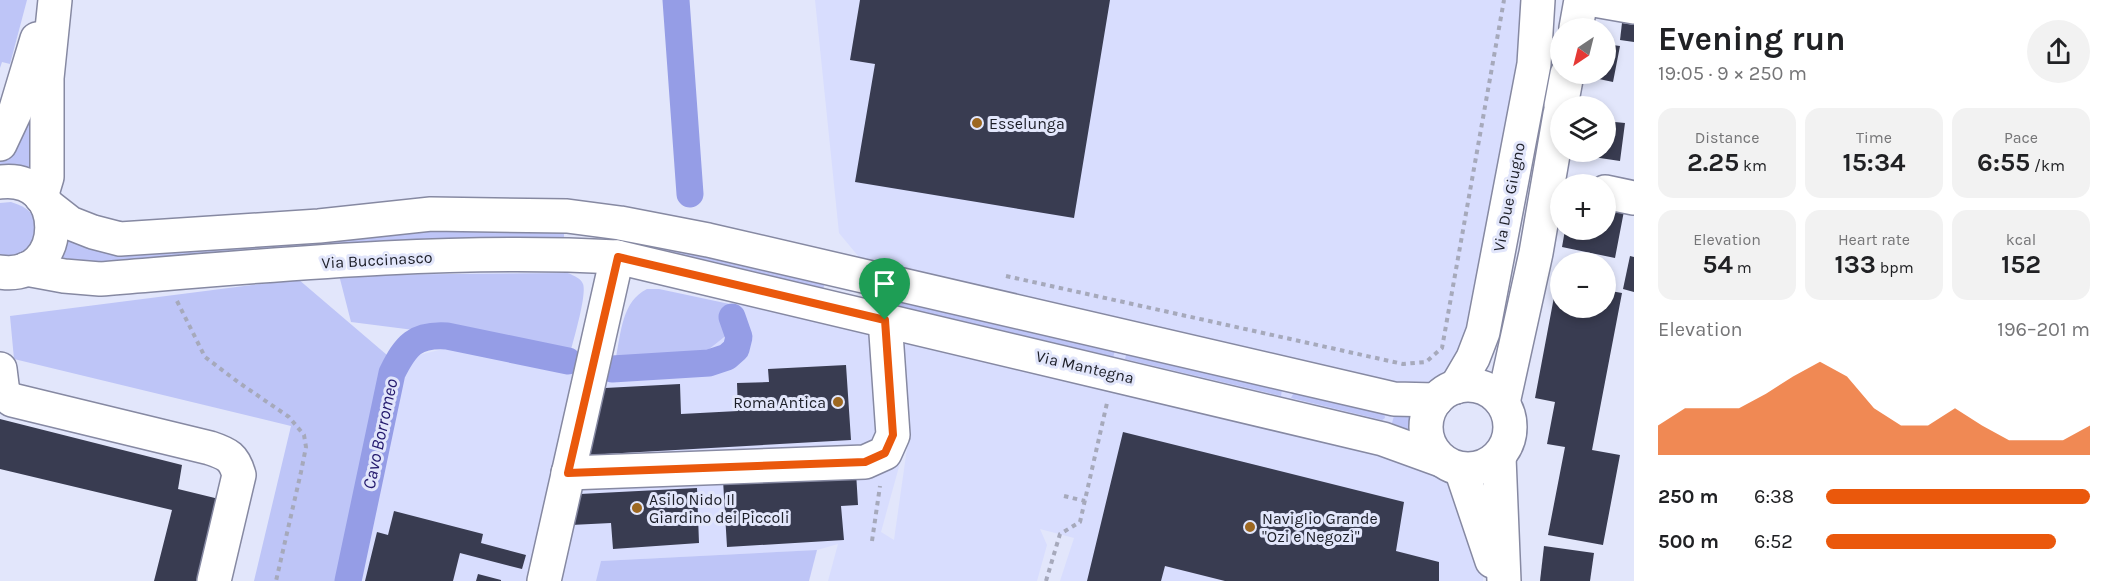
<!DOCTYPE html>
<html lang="en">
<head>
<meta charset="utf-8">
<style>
	:root { --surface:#fff; --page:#f2f2f2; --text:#202124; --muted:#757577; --accent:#ea580c }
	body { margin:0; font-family:Karla,sans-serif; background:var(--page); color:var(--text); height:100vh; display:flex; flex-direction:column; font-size:22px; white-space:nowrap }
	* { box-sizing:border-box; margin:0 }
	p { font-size:20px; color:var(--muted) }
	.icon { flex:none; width:33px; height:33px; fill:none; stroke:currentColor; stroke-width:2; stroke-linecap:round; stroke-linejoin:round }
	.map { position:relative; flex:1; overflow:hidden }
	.panel { display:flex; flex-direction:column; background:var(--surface); width:480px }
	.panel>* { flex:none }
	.needle { width:39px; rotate:215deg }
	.fabs { position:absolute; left:1550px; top:18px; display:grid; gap:12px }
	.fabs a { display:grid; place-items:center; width:66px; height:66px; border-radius:50%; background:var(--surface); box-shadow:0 3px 9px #0003; font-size:30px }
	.pin { position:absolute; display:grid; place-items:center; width:51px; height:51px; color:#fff; margin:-62px -26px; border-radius:50% 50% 50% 0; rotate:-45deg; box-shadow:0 0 6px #0007 }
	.pin .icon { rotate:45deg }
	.round { display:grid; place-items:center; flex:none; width:63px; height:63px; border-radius:32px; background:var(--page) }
	.summary { display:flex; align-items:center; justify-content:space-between; height:102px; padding:0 24px }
	h1 { font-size:33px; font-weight:700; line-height:45px }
	.metrics { display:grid; grid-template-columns:repeat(3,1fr); gap:9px; height:102px; padding:6px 24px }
	.metrics div { display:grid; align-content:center; border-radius:15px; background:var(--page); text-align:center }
	.metrics b { font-size:26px; font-weight:700 }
	.metrics small { font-size:16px; font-weight:400 }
	.metrics p { font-size:16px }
	.chart { height:168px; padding:12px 24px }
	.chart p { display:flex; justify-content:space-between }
	.chart svg { width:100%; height:108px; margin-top:6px; fill:var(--accent); opacity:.7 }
	ul { padding:0 24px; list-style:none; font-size:20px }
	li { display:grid; grid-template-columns:96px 72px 1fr; align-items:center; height:45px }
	li i { height:15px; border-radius:8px; background:var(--accent) }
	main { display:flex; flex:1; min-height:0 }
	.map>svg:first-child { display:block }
</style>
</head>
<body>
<main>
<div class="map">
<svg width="1634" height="581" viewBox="0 0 1634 581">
	<rect width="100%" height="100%" fill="#e2e6fb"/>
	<path fill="#d8ddfe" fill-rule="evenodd" d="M815 0H1526L1465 383 1437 396 1426 423 1432 458 1452 483 1483 553V581H1060L1074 538 1040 529 1047 545 1037 581H828L838 544 817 550 601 561 596 581H340L394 361 472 342 559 357H699L742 323 731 278 913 322 839 233ZM908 434H909L894 540 881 532Z"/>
	<g fill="#bec5f7">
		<polygon points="0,0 27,0 10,64 2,62 0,68"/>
		<polygon points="22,114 35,115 38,172 0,172 0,154"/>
		<path d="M11 202C41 211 41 228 27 252L0 258V203Z"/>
		<polygon points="392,229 564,232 564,241 53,268 67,234"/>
		<polygon points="628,238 825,281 823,290 626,245"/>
		<path d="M568 273C574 276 581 278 583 284 587 294 574 338 571 350L351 322 339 275Z"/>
		<polygon points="298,279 394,361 340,581 254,581 291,426 14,359 10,316"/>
		<path d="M647 289H659L739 306 742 323 699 357H616C621 333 622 301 647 289Z"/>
		<polygon points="895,299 1115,350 1113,358 893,307"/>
		<polygon points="1127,352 1282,389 1281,396 1125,359"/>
		<polygon points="1294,392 1384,412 1385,418 1382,420 1291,398"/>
		<polygon points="1427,412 1423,426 1424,437 1392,423 1394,416"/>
		<polygon points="817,550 809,581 596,581 601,561"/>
	</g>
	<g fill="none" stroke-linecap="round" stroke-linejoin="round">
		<g stroke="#959de6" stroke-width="27">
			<polyline points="676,0 690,194"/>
			<polyline points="612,369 709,363 727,357 736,349 739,337 732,317"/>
			<path d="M348 581 392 373C406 345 415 334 447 336L568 361"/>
		</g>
	</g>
	<g fill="#393c51">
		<polygon points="860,0 1110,0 1074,218 855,182 875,64 850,60"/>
		<polygon points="1622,23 1634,25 1634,42 1620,40"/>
		<polygon points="1605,44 1620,46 1613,82 1585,76 1586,74 1605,74"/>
		<polygon points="1605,121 1625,123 1620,161 1573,154 1573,152 1605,152"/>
		<polygon points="1605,207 1624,211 1615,258 1562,247 1565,230 1605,230"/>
		<polygon points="1630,256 1634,257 1634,292 1623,289"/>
		<polygon points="1557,281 1560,281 1560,308 1605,308 1605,290 1622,293 1592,450 1620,455 1603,545 1548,535 1565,447 1547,444 1555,402 1535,398"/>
		<polygon points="846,365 851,440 587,455 605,388 680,384 681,414 738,411 737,383 769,382 768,369"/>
		<polygon points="0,419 182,465 178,489 219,499 200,581 154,581 172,510 0,469"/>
		<polygon points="1123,432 1404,502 1396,551 1439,562 1439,581 1225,581 1165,566 1161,581 1087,581"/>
		<polygon points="856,472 858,505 841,506 844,540 727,547 723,480"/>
		<polygon points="697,488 699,543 613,549 611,523 571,525 580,494"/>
		<polygon points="394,511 483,534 481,543 526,555 522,569 460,553 453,581 365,581 377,532 388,535"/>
		<polygon points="1544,546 1594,553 1590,581 1540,581"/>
		<polygon points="478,574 501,580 501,581 476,581"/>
	</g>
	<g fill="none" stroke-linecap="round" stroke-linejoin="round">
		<g stroke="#8689a2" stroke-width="36">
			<g id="minor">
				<polyline points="1594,0 1634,7"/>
				<polyline points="1576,28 1581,0"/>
				<polyline points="1561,106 1567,74"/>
				<polyline points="1605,192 1634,198"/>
				<polyline points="47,205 70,223 93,232 120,239 319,226 431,214 567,216 620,223 708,240 1394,399 1436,400"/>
				<path d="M26 269 64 276 100 279C272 265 445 248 617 257L1383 439 1441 460"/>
				<path d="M0 369 3 393 12 400 210 448C228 454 234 457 239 475L214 581"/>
				<circle cx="1468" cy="427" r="42"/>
				<polyline points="1456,387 1473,358 1483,332 1534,64 1538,0"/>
				<polyline points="1503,403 1536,253 1560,114"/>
				<polyline points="1499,457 1504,581"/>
				<polyline points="1461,469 1492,561"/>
				<polyline points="568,473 865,462 885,453 893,435 885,319"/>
				<polyline points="544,581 617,257"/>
			</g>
		</g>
		<g stroke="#8689a2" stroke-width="36">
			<g id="major">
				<polyline points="0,144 15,112 37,39"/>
				<path d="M0 182C69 173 69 282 0 272"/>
				<polyline points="41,197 47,177 47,78 55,0"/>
			</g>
		</g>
		<g stroke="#a6a9bb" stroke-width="4" stroke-dasharray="4.5 4.5" stroke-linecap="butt">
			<polyline points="1006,276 1403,364 1426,362 1442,348 1504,0"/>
			<polyline points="177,301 205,357 238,382 289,417 304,435 306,447 301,472 276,581"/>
			<polyline points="1064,496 1085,501"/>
			<polyline points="872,541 880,486"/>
			<polyline points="1046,581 1060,534 1080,522 1107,403"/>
		</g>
		<use href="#minor" stroke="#fff" stroke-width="33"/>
		<use href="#major" stroke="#fff" stroke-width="33"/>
	</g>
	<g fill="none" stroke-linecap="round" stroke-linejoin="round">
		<g stroke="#fff" stroke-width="12">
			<polygon id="route" points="618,257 885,320 893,435 885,453 865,462 568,473"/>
		</g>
		<use href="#route" stroke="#ea580c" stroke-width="8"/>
	</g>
	<g fill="#9d6821" stroke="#e2e6fb" stroke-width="2">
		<circle cx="977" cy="123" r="6"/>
		<circle cx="838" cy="402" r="6"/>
		<circle cx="637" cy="508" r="6"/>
		<circle cx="1250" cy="527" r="6"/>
	</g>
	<g text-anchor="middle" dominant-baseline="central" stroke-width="6" stroke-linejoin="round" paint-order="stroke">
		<g font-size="16" fill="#1c1e27" stroke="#e2e6fb" text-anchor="start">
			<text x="989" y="123">Esselunga</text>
			<text x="826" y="402" text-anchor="end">Roma Antica</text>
			<text x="649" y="499">Asilo Nido Il<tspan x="649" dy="18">Giardino dei Piccoli</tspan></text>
			<text x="1262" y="518">Naviglio Grande<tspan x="1262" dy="18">"Ozi e Negozi"</tspan></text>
		</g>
		<g font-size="16" fill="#1c1e27" stroke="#e2e6fb">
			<text transform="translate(1509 197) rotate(-79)">Via Due Giugno</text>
			<text transform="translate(377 260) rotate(-3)">Via Buccinasco</text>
			<text transform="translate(1085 367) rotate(13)">Via Mantegna</text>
		</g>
		<g font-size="18" font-style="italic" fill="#23196d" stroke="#e2e6fb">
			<text transform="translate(380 434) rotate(-78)">Cavo Borromeo</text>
		</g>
	</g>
</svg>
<div class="fabs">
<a><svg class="needle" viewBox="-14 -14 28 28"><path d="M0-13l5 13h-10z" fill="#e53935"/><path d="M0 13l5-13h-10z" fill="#757577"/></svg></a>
<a><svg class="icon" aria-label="layers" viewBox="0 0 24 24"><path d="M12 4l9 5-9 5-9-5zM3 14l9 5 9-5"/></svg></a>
<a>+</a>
<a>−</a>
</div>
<div class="pin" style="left:885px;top:320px;background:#1e9e55"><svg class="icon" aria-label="arrive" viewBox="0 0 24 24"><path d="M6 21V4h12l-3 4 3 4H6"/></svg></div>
</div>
<section class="panel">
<div class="summary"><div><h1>Evening run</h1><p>19:05 · 9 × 250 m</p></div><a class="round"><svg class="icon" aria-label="share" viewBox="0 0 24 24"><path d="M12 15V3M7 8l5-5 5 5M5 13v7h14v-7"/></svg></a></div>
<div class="metrics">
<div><p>Distance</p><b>2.25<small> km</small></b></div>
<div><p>Time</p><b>15:34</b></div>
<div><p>Pace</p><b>6:55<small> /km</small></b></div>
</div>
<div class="metrics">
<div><p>Elevation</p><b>54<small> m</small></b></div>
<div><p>Heart rate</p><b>133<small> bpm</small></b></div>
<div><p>kcal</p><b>152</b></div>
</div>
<div class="chart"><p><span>Elevation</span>196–201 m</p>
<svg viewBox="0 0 160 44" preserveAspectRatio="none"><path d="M0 44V32L10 25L20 25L30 25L40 19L50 12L60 6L70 12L80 25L90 32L100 32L110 25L120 32L130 38L140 38L150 38L160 32V44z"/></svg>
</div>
<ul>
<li><b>250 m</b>6:38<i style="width:100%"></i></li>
<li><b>500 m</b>6:52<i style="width:87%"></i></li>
</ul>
</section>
</main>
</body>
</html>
